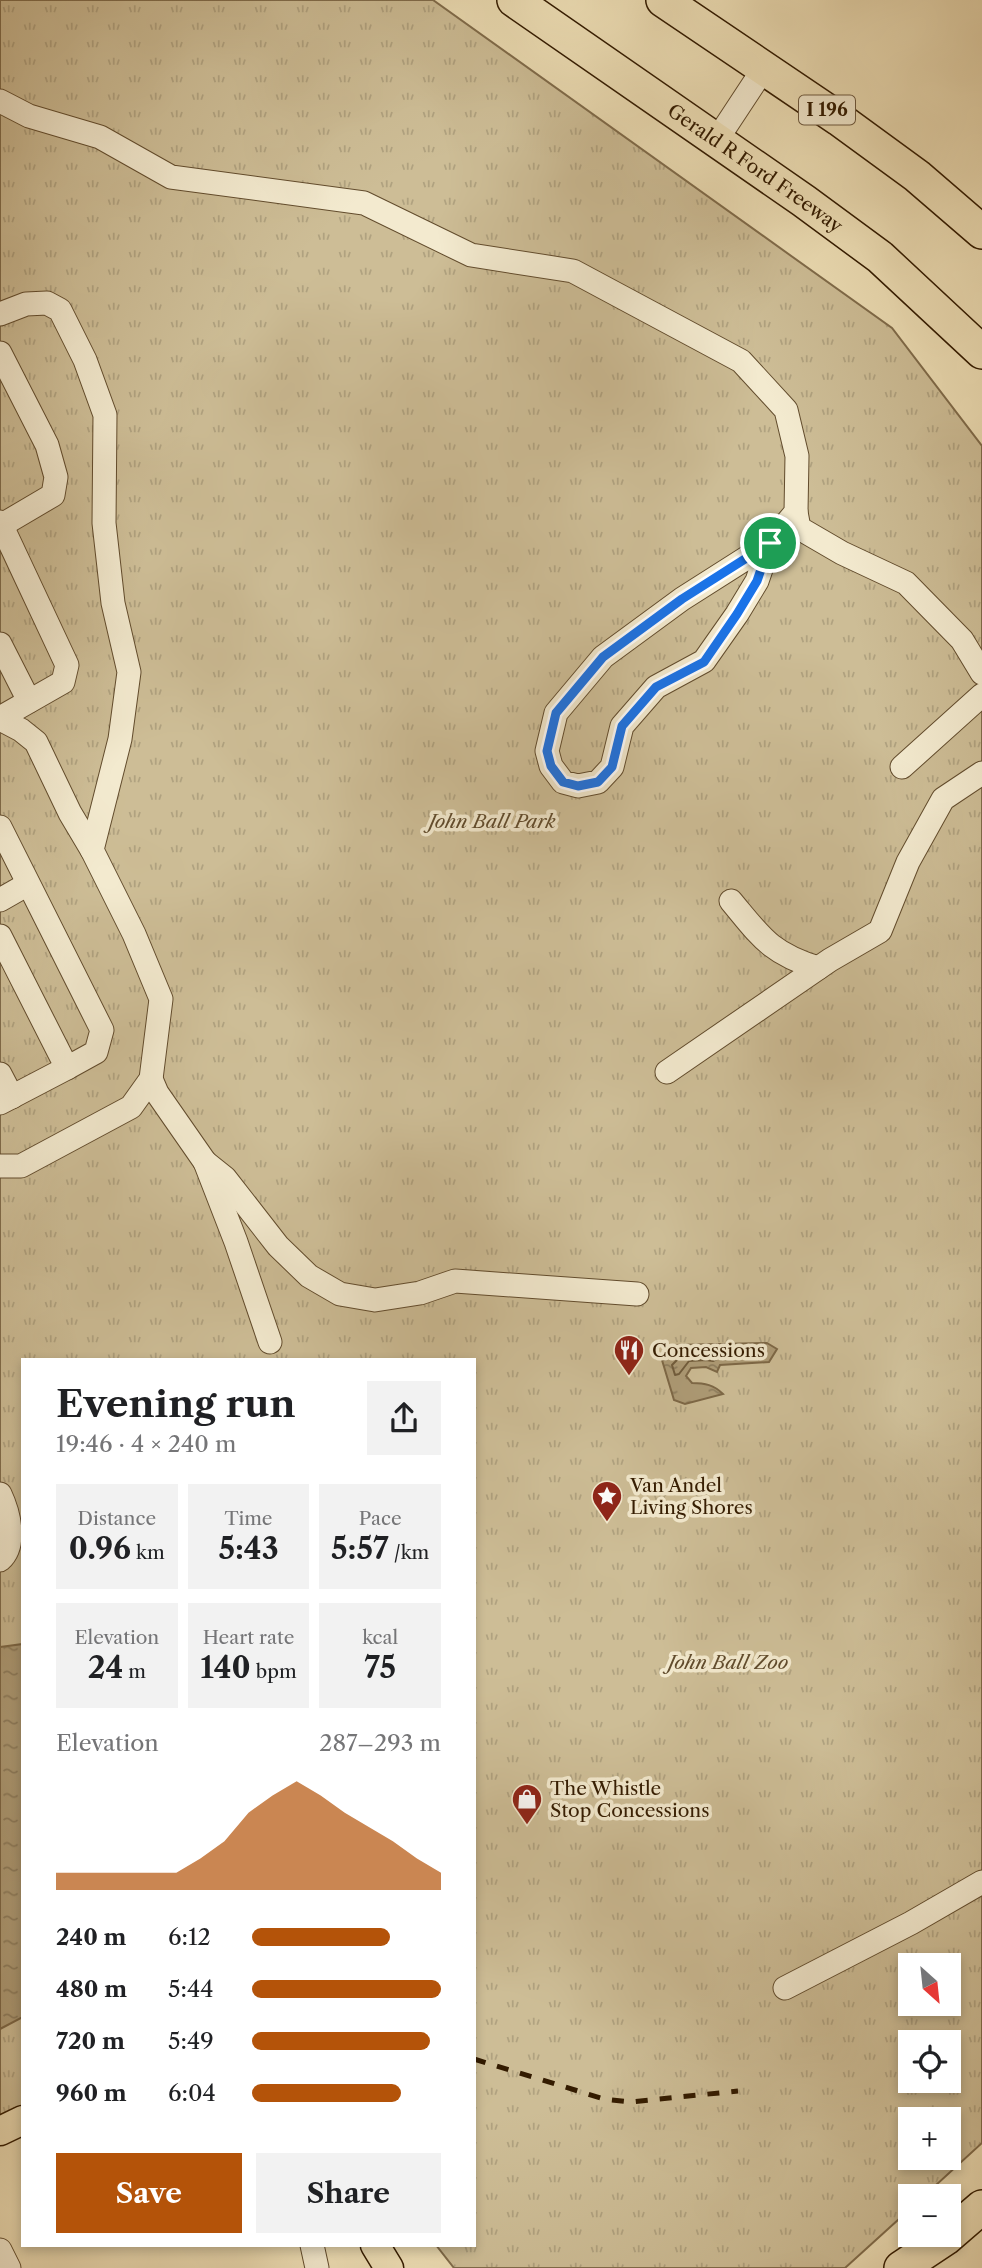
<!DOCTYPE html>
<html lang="en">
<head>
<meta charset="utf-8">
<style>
	:root { --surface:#fff; --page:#f2f2f2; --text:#202124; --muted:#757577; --accent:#b45309 }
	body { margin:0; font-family:"Libre Caslon Text",serif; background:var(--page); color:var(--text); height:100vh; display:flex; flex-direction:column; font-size:26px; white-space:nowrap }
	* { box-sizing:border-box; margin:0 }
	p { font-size:23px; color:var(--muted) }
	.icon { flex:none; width:38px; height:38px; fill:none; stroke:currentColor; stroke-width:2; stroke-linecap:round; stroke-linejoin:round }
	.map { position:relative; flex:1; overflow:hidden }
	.side { position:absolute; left:21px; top:1358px; width:455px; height:889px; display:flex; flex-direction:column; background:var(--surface); border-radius:0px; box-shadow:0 4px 10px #0003 }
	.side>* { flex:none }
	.needle { width:46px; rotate:153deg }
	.controls { position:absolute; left:898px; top:1953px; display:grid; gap:14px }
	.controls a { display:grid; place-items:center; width:63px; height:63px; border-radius:0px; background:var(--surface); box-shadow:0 4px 10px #0003; font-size:35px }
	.pin { position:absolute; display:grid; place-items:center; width:60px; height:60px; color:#fff; margin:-30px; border:4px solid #fff; border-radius:50%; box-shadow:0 2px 7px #0007 }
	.round { display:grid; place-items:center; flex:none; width:74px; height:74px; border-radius:0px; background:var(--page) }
	.head { display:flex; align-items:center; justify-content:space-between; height:119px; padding:0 35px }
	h1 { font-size:38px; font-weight:800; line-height:52px }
	.figures { display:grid; grid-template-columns:repeat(3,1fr); gap:10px; height:119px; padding:7px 35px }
	.figures div { display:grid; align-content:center; border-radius:0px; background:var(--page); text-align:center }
	.figures b { font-size:30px; font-weight:800 }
	.figures small { font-size:19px; font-weight:400 }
	.figures p { font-size:19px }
	.chart { height:196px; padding:14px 35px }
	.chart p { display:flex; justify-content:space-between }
	.chart svg { width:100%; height:126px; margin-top:7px; fill:var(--accent); opacity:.7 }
	.button { display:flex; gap:14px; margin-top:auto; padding:14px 35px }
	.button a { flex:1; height:80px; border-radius:0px; background:var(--accent); color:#fff; font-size:28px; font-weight:800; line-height:80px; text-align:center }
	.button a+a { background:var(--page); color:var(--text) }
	ul { padding:0 35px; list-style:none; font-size:23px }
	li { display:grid; grid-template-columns:112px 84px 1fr; align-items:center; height:52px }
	li i { height:18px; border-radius:9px; background:var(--accent) }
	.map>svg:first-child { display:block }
</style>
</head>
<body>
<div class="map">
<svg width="982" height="2268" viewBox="0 0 982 2268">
	<defs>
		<pattern id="grass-tufts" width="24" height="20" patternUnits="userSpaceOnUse" patternTransform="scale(1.75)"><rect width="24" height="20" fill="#cdbd96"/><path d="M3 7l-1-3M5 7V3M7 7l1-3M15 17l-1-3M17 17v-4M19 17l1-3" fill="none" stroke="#b0a280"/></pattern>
		<pattern id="water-ripples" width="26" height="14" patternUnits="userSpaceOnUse" patternTransform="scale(1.75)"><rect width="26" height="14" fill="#ae9c77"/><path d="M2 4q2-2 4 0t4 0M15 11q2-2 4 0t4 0" fill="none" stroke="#8e7e5f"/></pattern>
	</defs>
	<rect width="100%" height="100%" fill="#eddeb5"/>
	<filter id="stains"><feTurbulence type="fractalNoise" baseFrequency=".00286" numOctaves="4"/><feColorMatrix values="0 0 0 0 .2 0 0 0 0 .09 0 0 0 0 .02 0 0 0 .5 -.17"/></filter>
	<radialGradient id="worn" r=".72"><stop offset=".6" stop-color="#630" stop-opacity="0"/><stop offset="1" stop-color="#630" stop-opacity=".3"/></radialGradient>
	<path fill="url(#grass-tufts)" stroke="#806c4b" stroke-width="2" fill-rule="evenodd" d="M0 0H433L892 328 982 446V2143L924 2196H910V2209L845 2268H454L436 2245H474V1360H23V2120L0 2131ZM910 1965H948V2004H910ZM910 2042H948V2081H910ZM910 2119H948V2158H910Z"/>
	<g fill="url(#water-ripples)" stroke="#7d6847" stroke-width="2">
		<path d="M767 1343 777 1349 769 1362 720 1365 717 1372 706 1367 691 1368 686 1376 692 1383C705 1383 714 1385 723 1394L685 1404 674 1400 662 1360 668 1359 677 1352 675 1345Z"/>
		<polygon points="23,1644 23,2017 0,2029 0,1647"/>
	</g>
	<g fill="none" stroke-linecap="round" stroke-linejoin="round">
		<polygon stroke="#705c3c" stroke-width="2" points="686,1351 730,1351 733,1354 731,1357 719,1358 713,1361 706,1360 689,1361 679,1374 675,1375 672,1365"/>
		<g stroke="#624c2d" stroke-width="25">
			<g id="minor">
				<polyline points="0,101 29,116 100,137 171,177 364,203 471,255 573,271 741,361 786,410 797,456 796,512 770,543 682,599 603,657 556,713 547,751 551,766 563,782 578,786 598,782 612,767 622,726 656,687 704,661 737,614 757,581 770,543"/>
				<polyline points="716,141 764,68"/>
				<polyline points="0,314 26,304 47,303 60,310 85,360 105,415 104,523 113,603 129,672 120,739 92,850 134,934 161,999 151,1079 131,1107 21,1166 0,1166"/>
				<polyline points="0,353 47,445 56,477 53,495 2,525"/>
				<polyline points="796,512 799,528 842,553 906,583 962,640 982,673"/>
				<polyline points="0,522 67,665 63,682 0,718"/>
				<polyline points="0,644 29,701"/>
				<polyline points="0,719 21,730 36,742 70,813 92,850"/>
				<polyline points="902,767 982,695"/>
				<polyline points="0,827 102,1030 96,1052 67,1068 0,936"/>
				<polyline points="0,900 28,884"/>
				<path d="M731 901C761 937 770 953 818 968"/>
				<polyline points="667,1072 830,960 880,931 908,862 943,799 982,773"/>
				<polyline points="0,1074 12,1097"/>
				<polyline points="151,1079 157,1093 205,1162 236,1242 270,1342"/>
				<polyline points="0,1103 67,1068"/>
				<polyline points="205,1162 225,1178 278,1246 309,1276 340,1294 375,1300 420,1293 455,1281 637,1294"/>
				<path d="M0 1494C9 1513 17 1545 0 1560"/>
				<polyline points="785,1988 911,1923 982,1882"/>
				<polyline points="312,2245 317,2268"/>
				<polyline points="0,2250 9,2268"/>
			</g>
		</g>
		<g stroke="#331b00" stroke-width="31">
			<g id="major">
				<polyline points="0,2131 23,2120"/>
				<polyline points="375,2245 389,2268"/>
			</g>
		</g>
		<g stroke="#331b00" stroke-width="36">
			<g id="highway">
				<path id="s1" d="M514 0 804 201 880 257 982 352"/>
				<polyline points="663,0 839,119 917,176 982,232"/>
				<polyline points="901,2268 946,2238 982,2207"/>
			</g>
		</g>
		<use href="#minor" stroke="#f3eacf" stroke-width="23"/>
		<use href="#major" stroke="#eddeb5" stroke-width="28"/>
		<use href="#highway" stroke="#eddeb5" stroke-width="33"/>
		<polyline stroke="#331b00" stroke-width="5" stroke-dasharray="12 12" stroke-linecap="butt" points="474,2059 604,2099 630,2102 738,2091"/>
	</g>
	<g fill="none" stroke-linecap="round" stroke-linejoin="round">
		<g stroke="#fff" stroke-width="14">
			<polygon id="route" points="770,543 757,581 737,614 704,662 656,687 622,726 612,767 598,782 578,786 563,782 551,766 547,751 556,713 603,657 682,599"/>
		</g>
		<use href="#route" stroke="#1a73e8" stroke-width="9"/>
	</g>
	<defs>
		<g id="restaurant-pin" transform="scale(1.575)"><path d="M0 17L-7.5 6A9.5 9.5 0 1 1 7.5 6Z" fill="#8f2418" stroke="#f3eacf"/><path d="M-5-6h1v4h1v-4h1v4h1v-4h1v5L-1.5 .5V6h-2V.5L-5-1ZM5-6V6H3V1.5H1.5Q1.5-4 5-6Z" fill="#fff"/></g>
		<g id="sight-pin" transform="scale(1.575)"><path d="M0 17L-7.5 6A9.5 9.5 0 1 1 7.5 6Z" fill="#8f2418" stroke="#f3eacf"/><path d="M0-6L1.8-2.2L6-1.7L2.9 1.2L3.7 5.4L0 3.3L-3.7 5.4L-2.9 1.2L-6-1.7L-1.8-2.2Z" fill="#fff"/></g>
		<g id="shop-pin" transform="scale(1.575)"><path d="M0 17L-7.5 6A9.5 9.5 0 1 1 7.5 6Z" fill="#8f2418" stroke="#f3eacf"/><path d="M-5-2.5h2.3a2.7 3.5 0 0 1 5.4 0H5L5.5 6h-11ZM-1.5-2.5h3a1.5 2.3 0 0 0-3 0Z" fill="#fff"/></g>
	</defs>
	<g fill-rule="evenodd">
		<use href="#restaurant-pin" x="629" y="1350"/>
		<use href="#sight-pin" x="607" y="1496"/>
		<use href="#shop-pin" x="527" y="1799"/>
	</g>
	<g text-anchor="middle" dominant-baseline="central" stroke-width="7" stroke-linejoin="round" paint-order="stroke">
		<rect fill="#f3eacf" stroke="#6d593e" stroke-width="2" x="799" y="95.5" width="56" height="29" rx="5"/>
		<g font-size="18" font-weight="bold" fill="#331b00">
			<text x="827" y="110">I 196</text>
		</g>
		<g font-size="19" fill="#331b00" stroke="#f3eacf">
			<text stroke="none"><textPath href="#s1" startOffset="294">Gerald R Ford Freeway</textPath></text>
		</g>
		<g font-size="19" font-style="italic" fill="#614c2d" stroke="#f3eacf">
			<text x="492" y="821">John Ball Park</text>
			<text x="728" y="1662">John Ball Zoo</text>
		</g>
		<g font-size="19" fill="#331b00" stroke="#f3eacf" text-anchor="start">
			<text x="652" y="1350">Concessions</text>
			<text x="630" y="1485">Van Andel<tspan x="630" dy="22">Living Shores</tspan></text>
			<text x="550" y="1788">The Whistle<tspan x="550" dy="22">Stop Concessions</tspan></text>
		</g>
	</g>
	<rect width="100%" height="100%" filter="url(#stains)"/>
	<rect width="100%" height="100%" fill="url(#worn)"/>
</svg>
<div class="controls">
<a><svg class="needle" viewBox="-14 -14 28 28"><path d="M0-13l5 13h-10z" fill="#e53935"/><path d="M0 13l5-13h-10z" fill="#757577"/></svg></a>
<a><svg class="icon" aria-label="locate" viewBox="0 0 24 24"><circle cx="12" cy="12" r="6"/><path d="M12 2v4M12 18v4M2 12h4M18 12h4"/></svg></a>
<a>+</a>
<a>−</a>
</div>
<div class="pin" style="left:770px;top:543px;background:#1e9e55"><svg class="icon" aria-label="arrive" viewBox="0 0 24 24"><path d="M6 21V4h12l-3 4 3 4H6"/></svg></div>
<section class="side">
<div class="head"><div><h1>Evening run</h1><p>19:46 · 4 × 240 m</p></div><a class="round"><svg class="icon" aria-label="share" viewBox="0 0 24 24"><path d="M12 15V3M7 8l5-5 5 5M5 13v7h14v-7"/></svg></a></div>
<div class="figures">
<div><p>Distance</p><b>0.96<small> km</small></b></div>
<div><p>Time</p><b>5:43</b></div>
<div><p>Pace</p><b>5:57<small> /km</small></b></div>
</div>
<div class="figures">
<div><p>Elevation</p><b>24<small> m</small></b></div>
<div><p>Heart rate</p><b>140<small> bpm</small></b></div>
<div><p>kcal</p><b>75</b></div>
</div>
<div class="chart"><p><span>Elevation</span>287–293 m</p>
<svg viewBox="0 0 160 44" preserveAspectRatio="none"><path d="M0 44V38L10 38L20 38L30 38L40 38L50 38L60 33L70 27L80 17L90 11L100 6L110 11L120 17L130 22L140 27L150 33L160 38V44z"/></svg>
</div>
<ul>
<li><b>240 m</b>6:12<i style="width:73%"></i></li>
<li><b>480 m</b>5:44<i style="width:100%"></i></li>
<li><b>720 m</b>5:49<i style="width:94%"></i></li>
<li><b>960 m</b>6:04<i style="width:79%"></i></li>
</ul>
<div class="button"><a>Save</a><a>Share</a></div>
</section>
</div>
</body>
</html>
